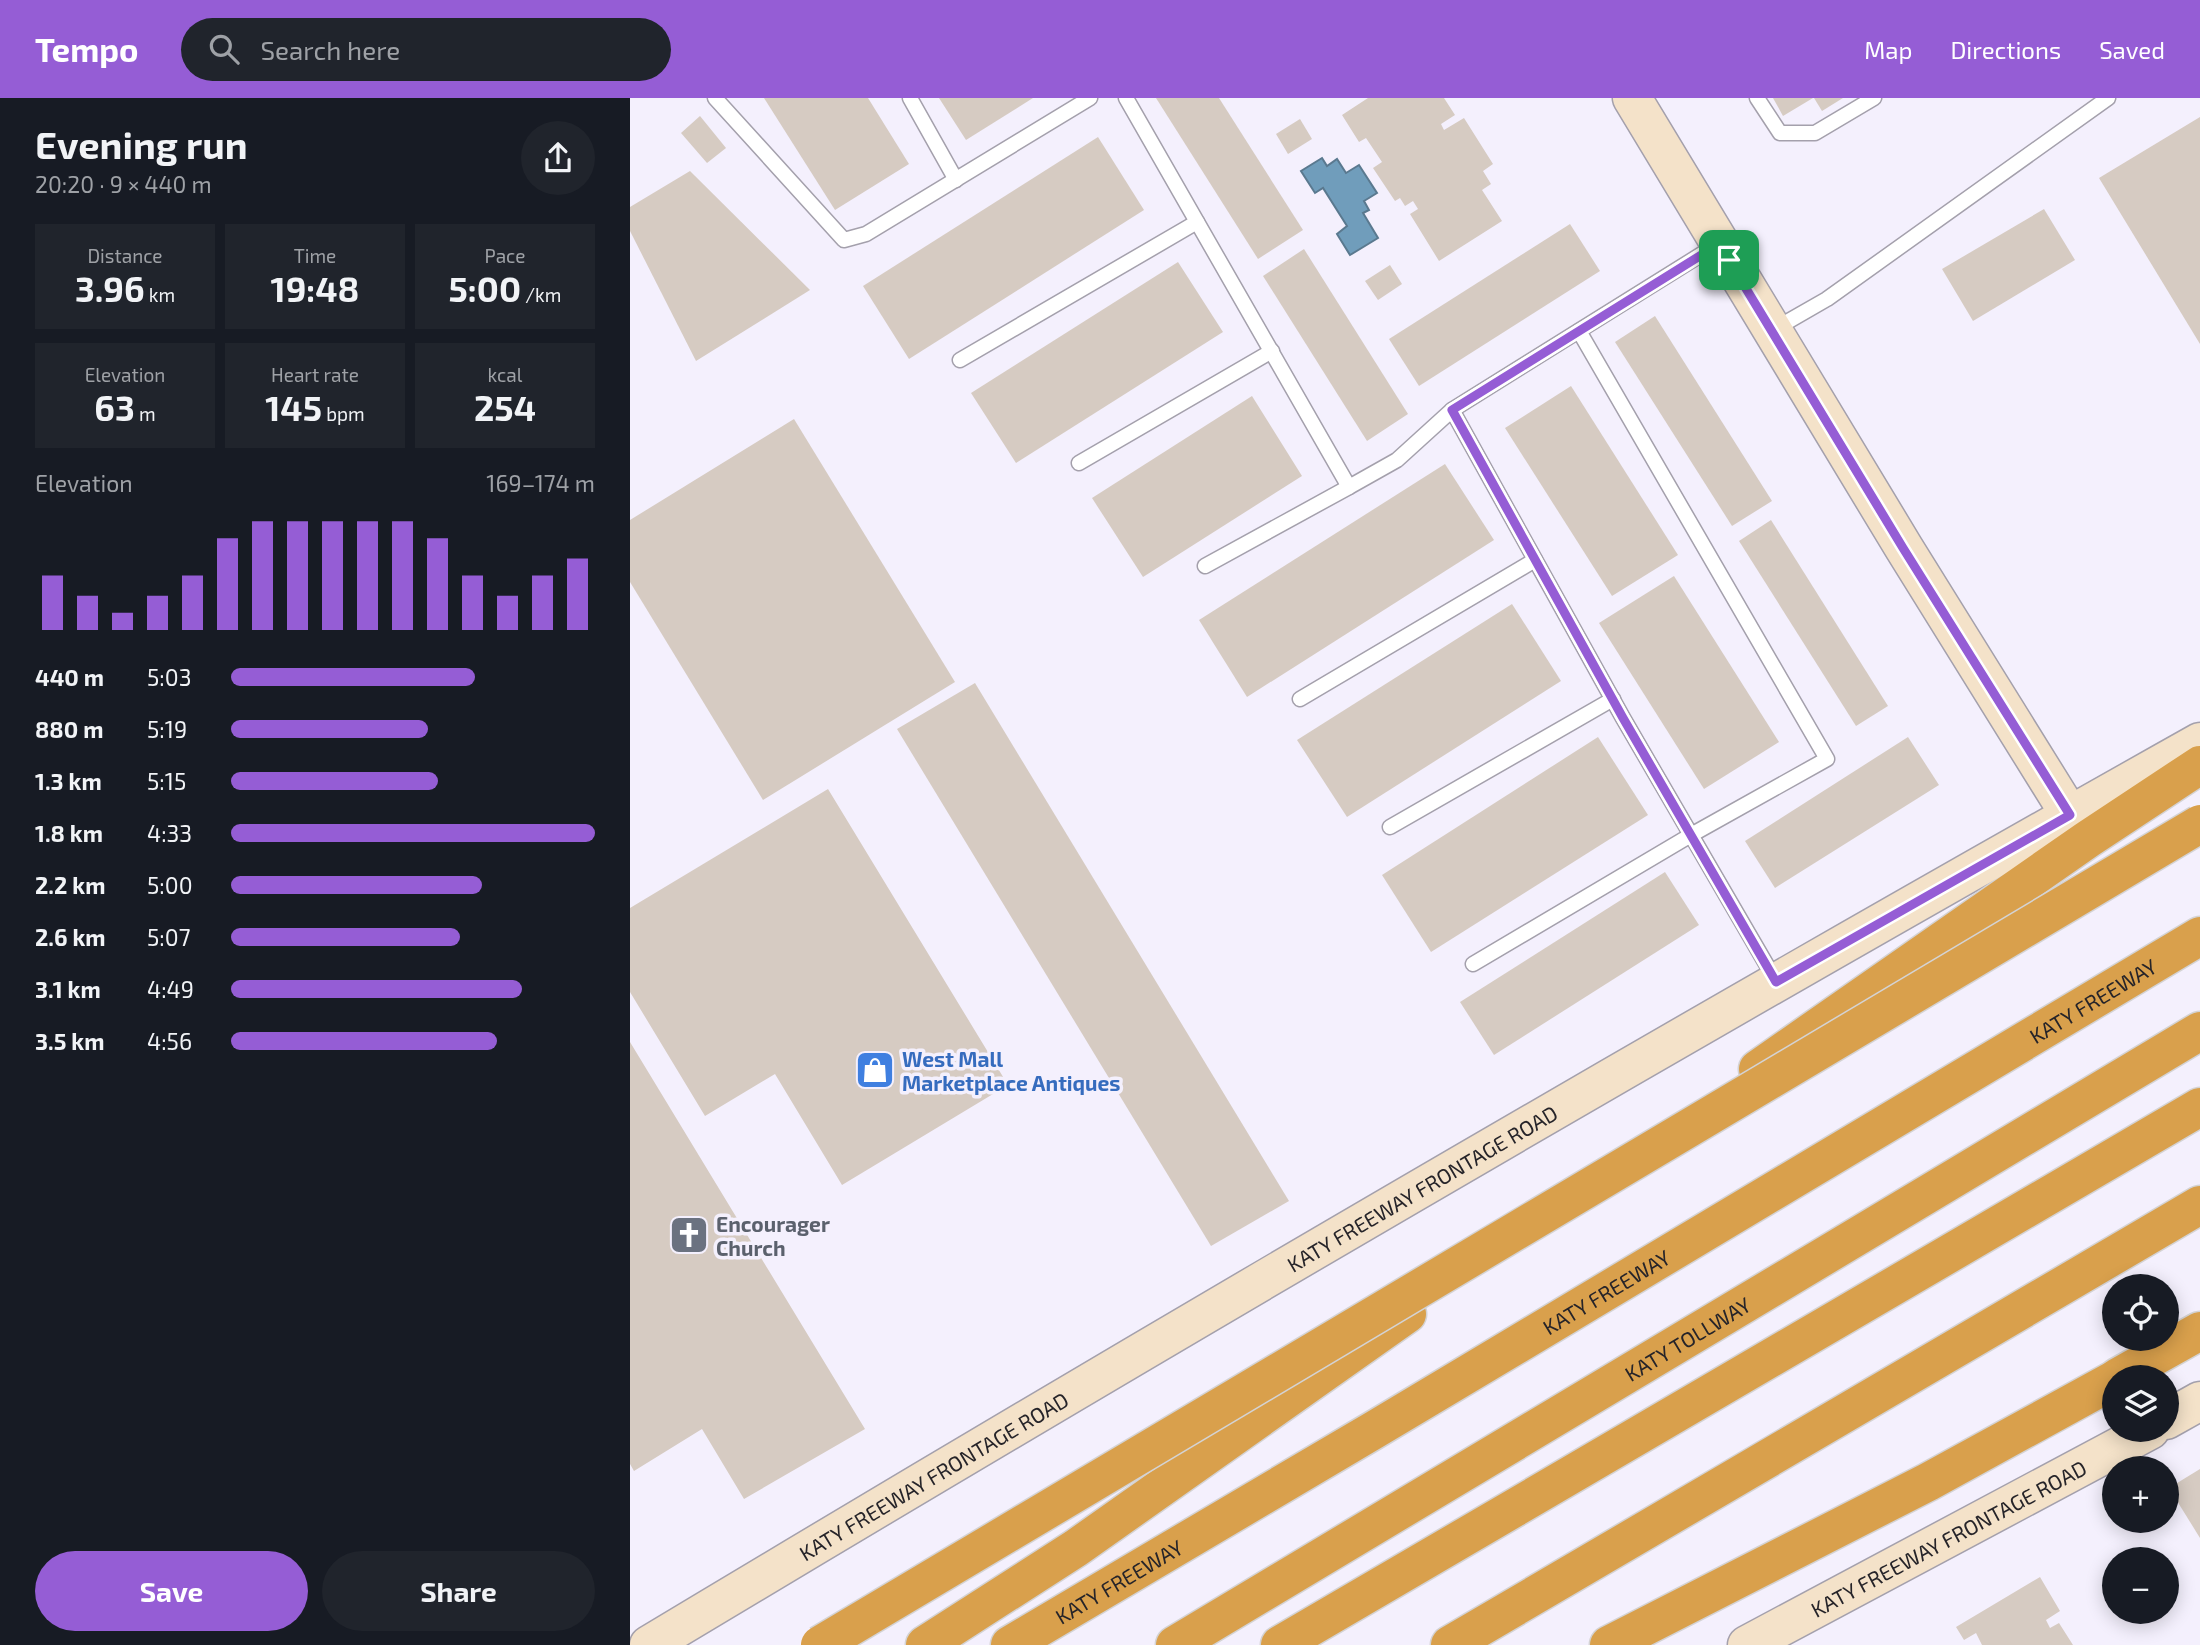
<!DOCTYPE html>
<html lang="en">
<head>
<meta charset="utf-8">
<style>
	:root { --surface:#171b24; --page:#20242c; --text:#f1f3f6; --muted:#9ea1a6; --accent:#955dd5 }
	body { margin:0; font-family:"Exo 2",sans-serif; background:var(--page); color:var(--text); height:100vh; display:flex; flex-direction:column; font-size:26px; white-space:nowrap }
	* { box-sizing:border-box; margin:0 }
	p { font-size:23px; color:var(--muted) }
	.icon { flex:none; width:38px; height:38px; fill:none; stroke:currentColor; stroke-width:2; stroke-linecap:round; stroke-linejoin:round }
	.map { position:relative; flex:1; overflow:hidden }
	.details { display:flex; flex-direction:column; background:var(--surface); width:630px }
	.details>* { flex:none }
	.controls { position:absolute; left:1472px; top:1176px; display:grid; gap:14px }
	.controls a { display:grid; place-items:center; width:77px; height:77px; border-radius:50%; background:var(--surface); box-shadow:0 4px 18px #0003; font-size:35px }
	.pin { position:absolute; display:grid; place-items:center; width:60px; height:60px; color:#fff; margin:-30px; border-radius:14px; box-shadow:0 4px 10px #0006 }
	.round { display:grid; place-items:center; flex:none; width:74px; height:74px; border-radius:37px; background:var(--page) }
	.headline { display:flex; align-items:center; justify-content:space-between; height:119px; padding:0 35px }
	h1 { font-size:38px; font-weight:700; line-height:52px }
	.metrics { display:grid; grid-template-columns:repeat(3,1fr); gap:10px; height:119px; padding:7px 35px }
	.metrics div { display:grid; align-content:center; border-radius:0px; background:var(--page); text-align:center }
	.metrics b { font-size:35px; font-weight:700 }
	.metrics small { font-size:19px; font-weight:400 }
	.metrics p { font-size:19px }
	.chart { height:196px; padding:14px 35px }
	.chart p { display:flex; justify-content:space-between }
	.chart svg { width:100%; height:126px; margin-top:7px; stroke:var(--accent); stroke-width:6 }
	.primary-button { display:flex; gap:14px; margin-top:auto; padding:14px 35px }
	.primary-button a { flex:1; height:80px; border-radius:42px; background:var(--accent); color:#fff; font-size:28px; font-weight:700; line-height:80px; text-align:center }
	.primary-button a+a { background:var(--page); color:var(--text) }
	ul { padding:0 35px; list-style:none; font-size:23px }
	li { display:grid; grid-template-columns:112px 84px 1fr; align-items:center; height:52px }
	li i { height:18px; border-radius:9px; background:var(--accent) }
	header { display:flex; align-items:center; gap:42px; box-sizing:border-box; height:98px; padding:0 35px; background:var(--accent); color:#fff }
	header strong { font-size:33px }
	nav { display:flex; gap:38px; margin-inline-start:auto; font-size:24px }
	.search { width:490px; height:63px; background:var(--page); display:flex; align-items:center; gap:18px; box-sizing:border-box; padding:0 24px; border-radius:38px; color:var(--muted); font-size:26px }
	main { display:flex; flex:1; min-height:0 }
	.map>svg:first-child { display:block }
</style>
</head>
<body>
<header>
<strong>Tempo</strong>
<div class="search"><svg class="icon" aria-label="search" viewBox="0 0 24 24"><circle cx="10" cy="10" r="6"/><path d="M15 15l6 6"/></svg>Search here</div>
<nav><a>Map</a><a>Directions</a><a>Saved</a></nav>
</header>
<main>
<section class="details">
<div class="headline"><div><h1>Evening run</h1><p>20:20 · 9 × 440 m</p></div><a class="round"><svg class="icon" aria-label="share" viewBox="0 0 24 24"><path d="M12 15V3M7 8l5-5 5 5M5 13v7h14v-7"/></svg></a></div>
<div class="metrics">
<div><p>Distance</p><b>3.96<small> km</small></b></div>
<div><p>Time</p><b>19:48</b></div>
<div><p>Pace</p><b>5:00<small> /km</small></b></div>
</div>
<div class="metrics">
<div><p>Elevation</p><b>63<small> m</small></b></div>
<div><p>Heart rate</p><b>145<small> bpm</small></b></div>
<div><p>kcal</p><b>254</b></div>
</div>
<div class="chart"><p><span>Elevation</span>169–174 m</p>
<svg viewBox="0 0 160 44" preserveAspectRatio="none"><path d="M5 44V25M15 44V32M25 44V38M35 44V32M45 44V25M55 44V12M65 44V6M75 44V6M85 44V6M95 44V6M105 44V6M115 44V12M125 44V25M135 44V32M145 44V25M155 44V19"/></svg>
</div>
<ul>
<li><b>440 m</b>5:03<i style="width:67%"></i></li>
<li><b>880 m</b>5:19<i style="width:54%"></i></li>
<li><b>1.3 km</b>5:15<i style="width:57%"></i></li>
<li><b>1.8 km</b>4:33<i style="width:100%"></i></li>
<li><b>2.2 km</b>5:00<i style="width:69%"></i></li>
<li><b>2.6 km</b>5:07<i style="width:63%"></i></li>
<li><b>3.1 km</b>4:49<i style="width:80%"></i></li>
<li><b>3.5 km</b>4:56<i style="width:73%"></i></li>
</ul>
<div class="primary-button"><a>Save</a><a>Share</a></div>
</section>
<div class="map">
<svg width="1570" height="1547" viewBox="0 0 1570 1547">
	<rect width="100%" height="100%" fill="#f4f0fd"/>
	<polygon fill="#709dbb" stroke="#5a798f" stroke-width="2" points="692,60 697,68 707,61 716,75 729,67 747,95 734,103 739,112 733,115 748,140 720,157 707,136 717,128 693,90 685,95 671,73"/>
	<g fill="#d6cbc2">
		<polygon points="134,0 238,0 279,66 205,112"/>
		<polygon points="309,0 403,0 336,42"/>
		<polygon points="526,0 589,0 673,132 628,161"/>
		<polygon points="738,0 814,0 825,17 811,26 814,32 834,20 863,66 853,73 861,86 852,92 872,123 809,163 780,116 788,111 783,103 775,108 770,100 765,103 743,70 752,64 736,40 729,44 712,17"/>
		<polygon points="1143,0 1183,0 1153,18"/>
		<polygon points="1184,0 1213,0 1192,13"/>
		<polygon points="70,18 96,50 77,65 51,35"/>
		<polygon points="1570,19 1570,246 1469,80"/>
		<polygon points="670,21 682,41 658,56 646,36"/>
		<polygon points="468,39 514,112 279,261 233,188"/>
		<polygon points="60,73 180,192 66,263 0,133 0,109"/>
		<polygon points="1414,111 1445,162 1343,223 1312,171"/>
		<polygon points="940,126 970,173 789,288 759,241"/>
		<polygon points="674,151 778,316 737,343 633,178"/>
		<polygon points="548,164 593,234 386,365 341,295"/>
		<polygon points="760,167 772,186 748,202 735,183"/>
		<polygon points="1025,218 1142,403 1102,428 985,244"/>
		<polygon points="941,288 1048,457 982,498 875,330"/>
		<polygon points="622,298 672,378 513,479 462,400"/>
		<polygon points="164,321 325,584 133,702 0,484 0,422"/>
		<polygon points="815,366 864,442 617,599 569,522"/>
		<polygon points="1141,422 1258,608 1226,628 1109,443"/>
		<polygon points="1044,478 1149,644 1074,691 969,525"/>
		<polygon points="882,506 931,583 717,719 667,642"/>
		<polygon points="345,585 659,1103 581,1148 267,631"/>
		<polygon points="968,639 1018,717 801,854 752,777"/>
		<polygon points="1278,639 1309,687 1145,790 1115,743"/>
		<polygon points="198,691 378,987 212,1087 145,976 75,1018 0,894 0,810"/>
		<polygon points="1035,774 1069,827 864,957 830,904"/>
		<polygon points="0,944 235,1331 114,1401 72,1331 4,1373 0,1366"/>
		<polygon points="1570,1371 1570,1440 1539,1390"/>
		<polygon points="1410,1479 1430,1513 1416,1522 1420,1530 1429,1525 1443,1547 1352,1547 1346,1535 1334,1542 1326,1529"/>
	</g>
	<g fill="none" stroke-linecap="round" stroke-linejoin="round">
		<g stroke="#a4a0ac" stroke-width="17">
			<g id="lane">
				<polyline points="85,0 214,142 236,136 460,0"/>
				<polyline points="280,0 326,82"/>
				<polyline points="496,0 719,389 767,362 822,312"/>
				<polyline points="1127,0 1150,35 1185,35 1244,0"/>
				<polyline points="1088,146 822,312 993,620 1146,883"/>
				<polyline points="1143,232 1197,201 1478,0"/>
				<polyline points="330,262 567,124"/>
				<polyline points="449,365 642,253"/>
				<polyline points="575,468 719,389"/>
				<polyline points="670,601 905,462"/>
				<polyline points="760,729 983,601"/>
				<polyline points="843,866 1061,737 1197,661 949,233"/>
			</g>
		</g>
		<g stroke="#a4a0ac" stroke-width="41">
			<g id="secondary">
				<polyline points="1002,0 1274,450 1440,717"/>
				<polyline points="1536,1322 1570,1303"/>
				<path id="s1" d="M19 1547C532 1239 1048 937 1570 644"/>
				<path id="s2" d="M1117 1547 1520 1332"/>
			</g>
		</g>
		<g stroke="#d4d3d4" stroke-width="41">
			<g id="highway">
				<polyline points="1128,971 1458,741 1570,667"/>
				<polyline points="1488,1279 1570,1233"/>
				<polyline points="295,1547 446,1450 777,1216"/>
				<path id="s3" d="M380 1547 744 1332 1570 838"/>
				<path id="s4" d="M545 1547 1570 933"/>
				<polyline points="650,1547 1570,1009"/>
				<polyline points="820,1547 1570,1107"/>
				<polyline points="979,1547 1298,1384 1484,1282"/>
			</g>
		</g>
		<use href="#lane" stroke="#fff" stroke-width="14"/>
		<use href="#secondary" stroke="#f4e2c9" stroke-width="38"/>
		<use href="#highway" stroke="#d9a04c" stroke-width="38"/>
		<g stroke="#d4d3d4" stroke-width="41" stroke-linecap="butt">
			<polyline id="highway-bridge" points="190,1547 1570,726"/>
		</g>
		<use href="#highway-bridge" stroke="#d9a04c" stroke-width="38"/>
	</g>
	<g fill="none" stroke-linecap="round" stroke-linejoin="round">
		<g stroke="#fff" stroke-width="14">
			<polygon id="route" points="1089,146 1273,450 1440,717 1146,884 993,620 822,312"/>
		</g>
		<use href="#route" stroke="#955dd5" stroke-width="9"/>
	</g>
	<defs>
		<g id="shop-square" transform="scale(2.0125)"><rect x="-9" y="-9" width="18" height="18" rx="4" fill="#3f7fe0" stroke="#f4f0fd"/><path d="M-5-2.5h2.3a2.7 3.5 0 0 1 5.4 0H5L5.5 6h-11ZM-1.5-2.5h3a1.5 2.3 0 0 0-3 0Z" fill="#fff"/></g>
		<g id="church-square" transform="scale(2.0125)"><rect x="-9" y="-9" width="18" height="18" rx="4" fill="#6b7280" stroke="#f4f0fd"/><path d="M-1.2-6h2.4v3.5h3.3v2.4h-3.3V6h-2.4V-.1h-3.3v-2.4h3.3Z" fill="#fff"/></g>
	</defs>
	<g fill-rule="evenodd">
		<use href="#shop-square" x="245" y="972"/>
		<use href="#church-square" x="59" y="1137"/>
	</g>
	<g text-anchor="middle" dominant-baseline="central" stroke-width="7" stroke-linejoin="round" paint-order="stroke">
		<g font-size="21" fill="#262429" stroke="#f4f0fd">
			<text stroke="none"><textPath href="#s3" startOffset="1260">KATY FREEWAY</textPath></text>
			<text stroke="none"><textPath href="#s1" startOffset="898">KATY FREEWAY FRONTAGE ROAD</textPath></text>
			<text stroke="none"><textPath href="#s3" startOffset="693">KATY FREEWAY</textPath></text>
			<text stroke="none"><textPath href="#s4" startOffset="597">KATY TOLLWAY</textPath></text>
			<text stroke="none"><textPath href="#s1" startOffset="331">KATY FREEWAY FRONTAGE ROAD</textPath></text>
			<text stroke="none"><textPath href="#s2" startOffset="228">KATY FREEWAY FRONTAGE ROAD</textPath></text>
			<text stroke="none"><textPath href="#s3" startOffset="126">KATY FREEWAY</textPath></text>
		</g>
		<g font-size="21" font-weight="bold" fill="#366cbe" stroke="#f4f0fd" text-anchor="start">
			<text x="272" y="960">West Mall<tspan x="272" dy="24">Marketplace Antiques</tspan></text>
		</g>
		<g font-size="21" font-weight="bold" fill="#5b616d" stroke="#f4f0fd" text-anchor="start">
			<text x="86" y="1125">Encourager<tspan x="86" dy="24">Church</tspan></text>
		</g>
	</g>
</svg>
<div class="controls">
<a><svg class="icon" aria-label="locate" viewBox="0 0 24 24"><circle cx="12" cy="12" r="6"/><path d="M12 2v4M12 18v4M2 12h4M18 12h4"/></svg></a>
<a><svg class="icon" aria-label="layers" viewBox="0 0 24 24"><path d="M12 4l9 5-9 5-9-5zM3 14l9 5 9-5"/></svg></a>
<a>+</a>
<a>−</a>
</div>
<div class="pin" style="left:1099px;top:162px;background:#1e9e55"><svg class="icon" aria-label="arrive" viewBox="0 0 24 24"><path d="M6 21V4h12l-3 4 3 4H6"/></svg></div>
</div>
</main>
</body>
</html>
